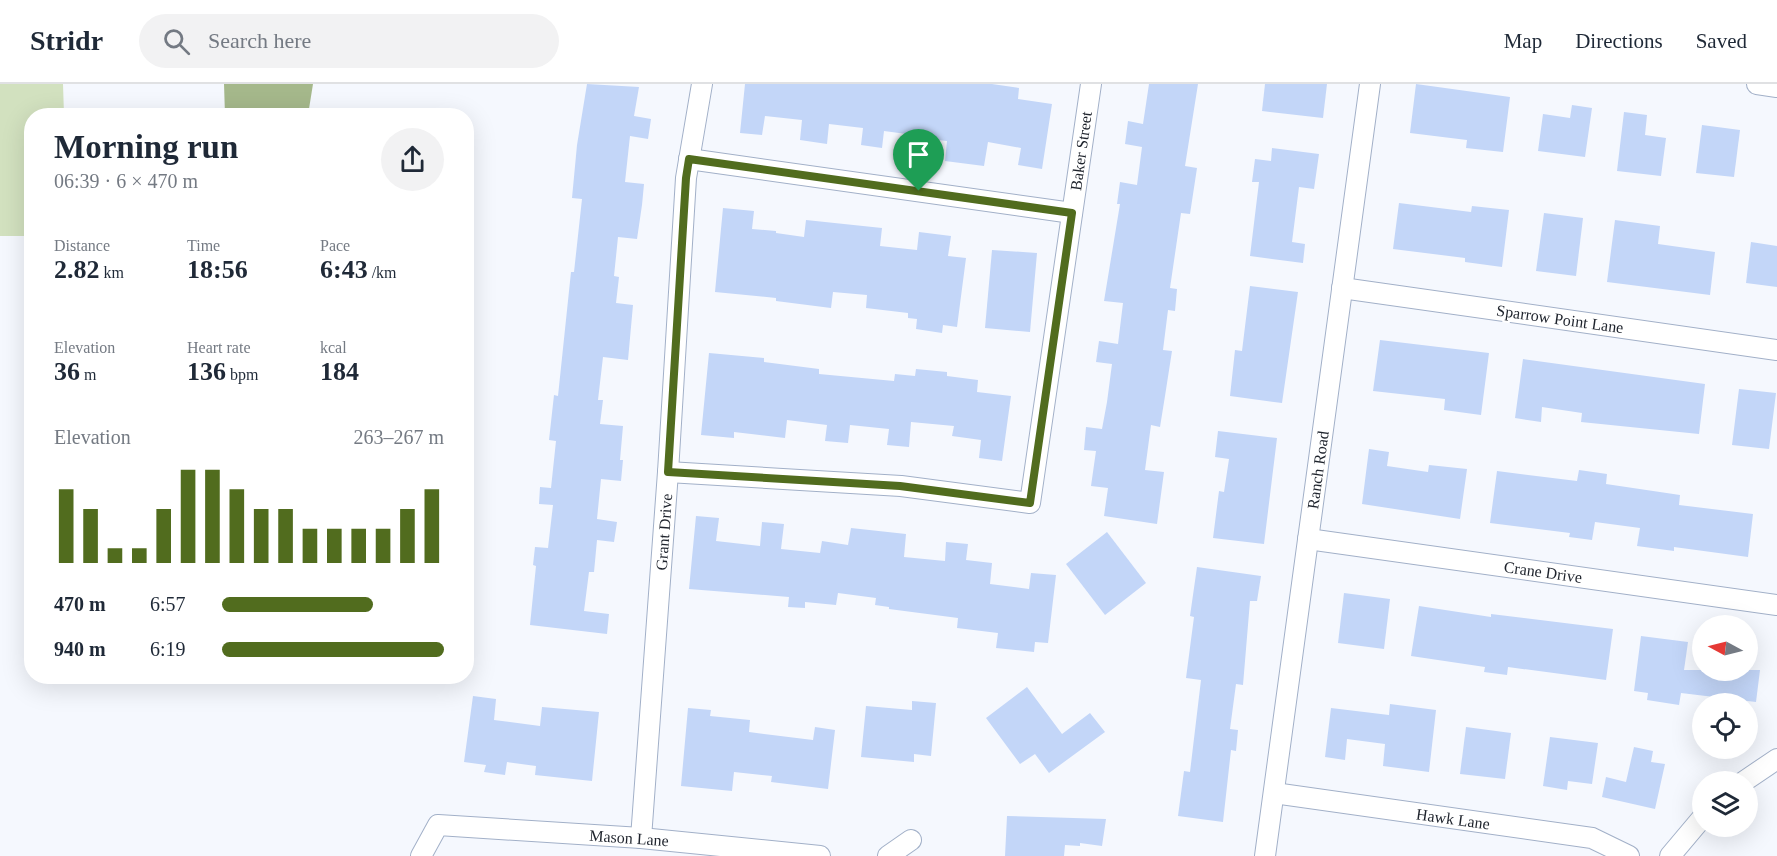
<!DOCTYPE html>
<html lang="en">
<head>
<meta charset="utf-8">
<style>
	:root { --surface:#fff; --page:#f2f2f3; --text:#1f2937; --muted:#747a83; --line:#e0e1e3; --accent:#516c1e }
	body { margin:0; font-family:"Times New Roman",serif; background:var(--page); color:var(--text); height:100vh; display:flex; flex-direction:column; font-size:22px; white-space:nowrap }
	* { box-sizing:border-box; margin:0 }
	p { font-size:20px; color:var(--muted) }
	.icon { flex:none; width:33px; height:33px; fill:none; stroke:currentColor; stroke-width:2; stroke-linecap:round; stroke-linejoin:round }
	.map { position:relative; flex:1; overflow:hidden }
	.panel { position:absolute; left:24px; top:24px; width:450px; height:576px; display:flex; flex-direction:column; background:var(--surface); border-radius:24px; box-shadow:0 6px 24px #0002 }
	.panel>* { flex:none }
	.needle { width:39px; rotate:277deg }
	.buttons { position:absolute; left:1692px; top:531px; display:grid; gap:12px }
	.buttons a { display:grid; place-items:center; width:66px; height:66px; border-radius:50%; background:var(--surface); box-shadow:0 6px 24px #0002; font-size:30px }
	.pin { position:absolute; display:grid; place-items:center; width:51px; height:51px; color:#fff; margin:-62px -26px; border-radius:50% 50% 50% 0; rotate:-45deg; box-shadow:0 0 6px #0007 }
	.pin .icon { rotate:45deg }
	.round { display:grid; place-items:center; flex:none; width:63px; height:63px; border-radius:32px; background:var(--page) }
	.head { display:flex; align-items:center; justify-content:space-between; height:102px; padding:0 30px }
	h1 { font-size:33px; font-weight:700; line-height:45px }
	.stats { display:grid; grid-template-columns:repeat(3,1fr); gap:9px; height:102px; padding:6px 30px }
	.stats div { display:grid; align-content:center }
	.stats b { font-size:26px; font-weight:700 }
	.stats small { font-size:16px; font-weight:400 }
	.stats p { font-size:16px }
	.chart { height:168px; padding:12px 30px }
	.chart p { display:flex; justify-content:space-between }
	.chart svg { width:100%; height:108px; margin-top:6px; stroke:var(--accent); stroke-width:6 }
	ul { padding:0 30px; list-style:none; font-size:20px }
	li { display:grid; grid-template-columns:96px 72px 1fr; align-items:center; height:45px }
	li i { height:15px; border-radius:8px; background:var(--accent) }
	header { display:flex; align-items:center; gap:36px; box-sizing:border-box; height:84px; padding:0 30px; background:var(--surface); border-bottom:2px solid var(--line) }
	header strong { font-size:28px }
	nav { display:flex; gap:33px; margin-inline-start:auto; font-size:21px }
	.search { width:420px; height:54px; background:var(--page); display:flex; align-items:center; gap:15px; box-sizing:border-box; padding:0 21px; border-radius:33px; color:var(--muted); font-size:22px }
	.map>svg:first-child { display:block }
</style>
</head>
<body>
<header>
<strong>Stridr</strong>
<div class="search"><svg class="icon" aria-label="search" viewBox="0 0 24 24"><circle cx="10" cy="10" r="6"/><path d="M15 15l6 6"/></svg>Search here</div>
<nav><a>Map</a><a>Directions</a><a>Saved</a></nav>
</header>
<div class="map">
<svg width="1777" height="772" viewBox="0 0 1777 772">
	<rect width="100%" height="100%" fill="#f5f8fe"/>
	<polygon fill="#d2e1bf" points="0,0 63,0 64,31 32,32 31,152 0,152"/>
	<polygon fill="#a5b88b" points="224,0 313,0 308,31 225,31"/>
	<g fill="#c3d6f8">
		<polygon points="587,0 639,3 634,32 651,35 648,55 630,52 625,98 644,100 642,121 637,155 618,153 614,192 619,193 616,219 633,221 628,276 603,273 598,316 603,316 600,340 623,342 620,376 623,376 621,397 601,395 597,435 617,438 614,458 597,456 594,488 589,488 584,527 609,530 607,550 530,541 536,482 533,481 535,463 548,464 553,421 539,420 540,403 551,404 556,357 549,356 554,311 558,312 571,188 574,188 582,115 572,114 577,61"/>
		<polygon points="745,0 992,0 1019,4 1018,15 1052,20 1042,85 1018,81 1021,64 988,58 984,82 945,77 947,57 929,55 929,53 884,47 882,64 861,61 863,44 829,40 827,60 800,56 802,36 765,32 762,51 740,49"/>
		<polygon points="1149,0 1198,0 1185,82 1197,84 1190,130 1181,129 1170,204 1177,205 1175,227 1168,226 1163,266 1172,267 1165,312 1160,343 1151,341 1145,386 1164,388 1157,440 1104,432 1108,404 1091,402 1096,367 1084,366 1086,343 1102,345 1107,318 1112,280 1096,278 1099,257 1118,260 1123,219 1104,217 1120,120 1117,120 1120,98 1137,101 1142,63 1125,60 1128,37 1143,40"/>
		<polygon points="1265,0 1327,0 1323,34 1262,27"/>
		<polygon points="1416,0 1510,13 1503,68 1466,64 1467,56 1410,49"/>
		<polygon points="1572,21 1592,24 1585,73 1538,67 1543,30 1570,34"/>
		<polygon points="1624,28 1647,31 1645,51 1666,54 1661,92 1617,87"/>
		<polygon points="1702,41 1740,46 1734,93 1696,89"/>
		<polygon points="1272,64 1319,70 1314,105 1299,103 1292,158 1305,160 1303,179 1250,172 1259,98 1252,98 1255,75 1271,77"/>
		<polygon points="1399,119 1471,128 1472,122 1509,126 1502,183 1465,178 1465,174 1393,165"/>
		<polygon points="723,124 754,127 752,145 776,147 776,149 804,153 806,136 882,144 880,162 917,166 919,148 951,152 948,172 966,174 957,243 943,241 942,249 916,245 917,235 908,234 908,229 866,224 867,211 833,208 831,224 776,217 776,214 715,208"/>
		<polygon points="1544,129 1583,134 1576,192 1536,187"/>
		<polygon points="1615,136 1660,142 1658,160 1715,168 1710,211 1607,198"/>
		<polygon points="1751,158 1777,162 1777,203 1746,199"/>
		<polygon points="992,166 1037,169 1030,248 985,244"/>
		<polygon points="1250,202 1298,208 1282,319 1230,312 1235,266 1242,267"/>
		<polygon points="1380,256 1489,269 1481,331 1444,326 1445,315 1373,307"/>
		<polygon points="709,269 764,274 764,278 819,285 819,290 894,297 895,290 915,292 916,285 947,288 947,292 978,296 977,308 1011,312 1002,377 979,374 981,356 952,352 954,342 911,338 909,363 887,361 889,345 850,341 848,359 825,357 827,341 787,336 785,354 734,348 734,354 701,351"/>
		<polygon points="1523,275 1705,300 1699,350 1581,338 1582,329 1542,323 1541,338 1515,334"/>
		<polygon points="1739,305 1776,309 1769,365 1732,361"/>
		<polygon points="1218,347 1277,354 1264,460 1213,454 1219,407 1224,408 1229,375 1215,373"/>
		<polygon points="1369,365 1389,368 1387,382 1428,388 1429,381 1467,385 1460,435 1362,420"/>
		<polygon points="1579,386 1607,390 1606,400 1680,411 1679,421 1753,430 1748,473 1674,463 1674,467 1637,462 1640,444 1595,438 1592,456 1569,453 1570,449 1490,439 1497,387 1577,397"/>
		<polygon points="696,432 719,434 716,457 760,462 762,438 784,440 781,465 820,469 822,457 848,461 851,444 906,450 904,473 945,477 946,458 968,460 966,476 992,479 990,500 1029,505 1031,489 1056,491 1048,559 1035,558 1034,568 996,564 998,549 957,544 958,534 889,525 889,523 875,521 876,514 838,509 836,521 805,518 805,524 788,523 789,513 689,505"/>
		<polygon points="1107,448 1146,499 1105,531 1066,480"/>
		<polygon points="1197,483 1261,492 1257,517 1250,517 1243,601 1236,600 1230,645 1238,646 1236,667 1231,666 1223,738 1178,732 1184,687 1190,688 1201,596 1186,594 1194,533 1190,532"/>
		<polygon points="1344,509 1390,515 1384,565 1338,559"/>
		<polygon points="1419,522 1491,533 1491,530 1613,545 1606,596 1508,583 1507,591 1484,588 1485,583 1411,572"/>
		<polygon points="1641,552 1688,558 1684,586 1760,586 1756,618 1681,609 1679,621 1647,616 1648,609 1634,607"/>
		<polygon points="1027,603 1062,650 1090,629 1105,648 1049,689 1035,670 1020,680 986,634"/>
		<polygon points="473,612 496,615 494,636 540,642 542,623 599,628 592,697 535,691 536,682 507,678 505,691 484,688 486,681 464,678"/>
		<polygon points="912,617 936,619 931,672 914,670 914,678 861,673 866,622 912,626"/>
		<polygon points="1390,620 1436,626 1429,688 1383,682 1385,660 1347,655 1345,676 1325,673 1331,624 1389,631"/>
		<polygon points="688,624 711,626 710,632 750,636 749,648 813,656 815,643 835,646 828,705 771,698 772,692 734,688 732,707 681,702"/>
		<polygon points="1466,643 1511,649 1505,695 1460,690"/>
		<polygon points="1550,653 1598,659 1592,700 1568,697 1567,706 1543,702"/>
		<polygon points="1634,663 1653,667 1651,678 1665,680 1655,725 1602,713 1606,693 1626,698"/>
		<polygon points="1007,732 1106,735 1102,762 1080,759 1080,762 1065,761 1064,772 1005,772"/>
	</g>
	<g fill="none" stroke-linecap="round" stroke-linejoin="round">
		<g stroke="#a2b0c8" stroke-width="22">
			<g id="minor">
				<polyline points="1757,0 1777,3"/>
				<polyline points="689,75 1072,129"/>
				<polyline points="1342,204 1777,266"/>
				<polyline points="668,388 901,402 1030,419 1091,0"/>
				<polyline points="1308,455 1777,521"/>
				<polyline points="1743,698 1777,675"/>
				<polyline points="1274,709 1592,754 1629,772"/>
				<polyline points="641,754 668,388 686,94 702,0"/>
				<polyline points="421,772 438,741 641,754 820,772"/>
				<polyline points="888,772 911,756"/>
				<polyline points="1265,772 1370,0"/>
				<polyline points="1670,772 1702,734"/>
			</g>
		</g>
		<use href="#minor" stroke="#fff" stroke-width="20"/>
	</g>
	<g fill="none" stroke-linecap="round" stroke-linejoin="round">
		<g stroke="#fff" stroke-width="12">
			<polygon id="route" points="689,75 1072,129 1030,419 900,402 668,388 686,94"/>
		</g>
		<use href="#route" stroke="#516c1e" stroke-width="8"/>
	</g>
	<g text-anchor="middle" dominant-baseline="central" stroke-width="5" stroke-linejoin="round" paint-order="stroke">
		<g font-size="16" fill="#1e232c" stroke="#fff">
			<text transform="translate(1081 67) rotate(-82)">Baker Street</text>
			<text transform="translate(1560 235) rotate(8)">Sparrow Point Lane</text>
			<text transform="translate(1318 386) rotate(-82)">Ranch Road</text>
			<text transform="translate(664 448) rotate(-86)">Grant Drive</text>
			<text transform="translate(1543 488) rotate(8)">Crane Drive</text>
			<text transform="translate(1453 735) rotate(8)">Hawk Lane</text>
			<text transform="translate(629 754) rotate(4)">Mason Lane</text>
		</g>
	</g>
</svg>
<div class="buttons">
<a><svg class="needle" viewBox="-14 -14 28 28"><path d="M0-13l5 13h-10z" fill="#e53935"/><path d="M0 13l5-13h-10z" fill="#747a83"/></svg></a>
<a><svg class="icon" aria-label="locate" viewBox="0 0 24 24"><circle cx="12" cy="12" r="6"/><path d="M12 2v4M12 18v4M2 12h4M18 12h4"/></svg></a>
<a><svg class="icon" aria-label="layers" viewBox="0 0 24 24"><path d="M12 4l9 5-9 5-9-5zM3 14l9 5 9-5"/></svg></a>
</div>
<div class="pin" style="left:919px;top:107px;background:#1e9e55"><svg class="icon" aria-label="arrive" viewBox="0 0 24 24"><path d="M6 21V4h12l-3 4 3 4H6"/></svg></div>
<section class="panel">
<div class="head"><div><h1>Morning run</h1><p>06:39 · 6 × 470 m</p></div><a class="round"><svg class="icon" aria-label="share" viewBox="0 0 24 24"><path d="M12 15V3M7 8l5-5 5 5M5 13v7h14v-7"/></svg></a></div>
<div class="stats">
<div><p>Distance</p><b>2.82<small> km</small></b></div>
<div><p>Time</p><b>18:56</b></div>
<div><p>Pace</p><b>6:43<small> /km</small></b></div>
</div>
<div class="stats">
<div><p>Elevation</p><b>36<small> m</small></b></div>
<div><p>Heart rate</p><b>136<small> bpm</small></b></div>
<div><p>kcal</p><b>184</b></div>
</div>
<div class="chart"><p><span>Elevation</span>263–267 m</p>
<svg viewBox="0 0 160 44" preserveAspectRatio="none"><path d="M5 44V14M15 44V22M25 44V38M35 44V38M45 44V22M55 44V6M65 44V6M75 44V14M85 44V22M95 44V22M105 44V30M115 44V30M125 44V30M135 44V30M145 44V22M155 44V14"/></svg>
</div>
<ul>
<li><b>470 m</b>6:57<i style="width:68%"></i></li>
<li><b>940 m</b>6:19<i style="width:100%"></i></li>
</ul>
</section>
</div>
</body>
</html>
